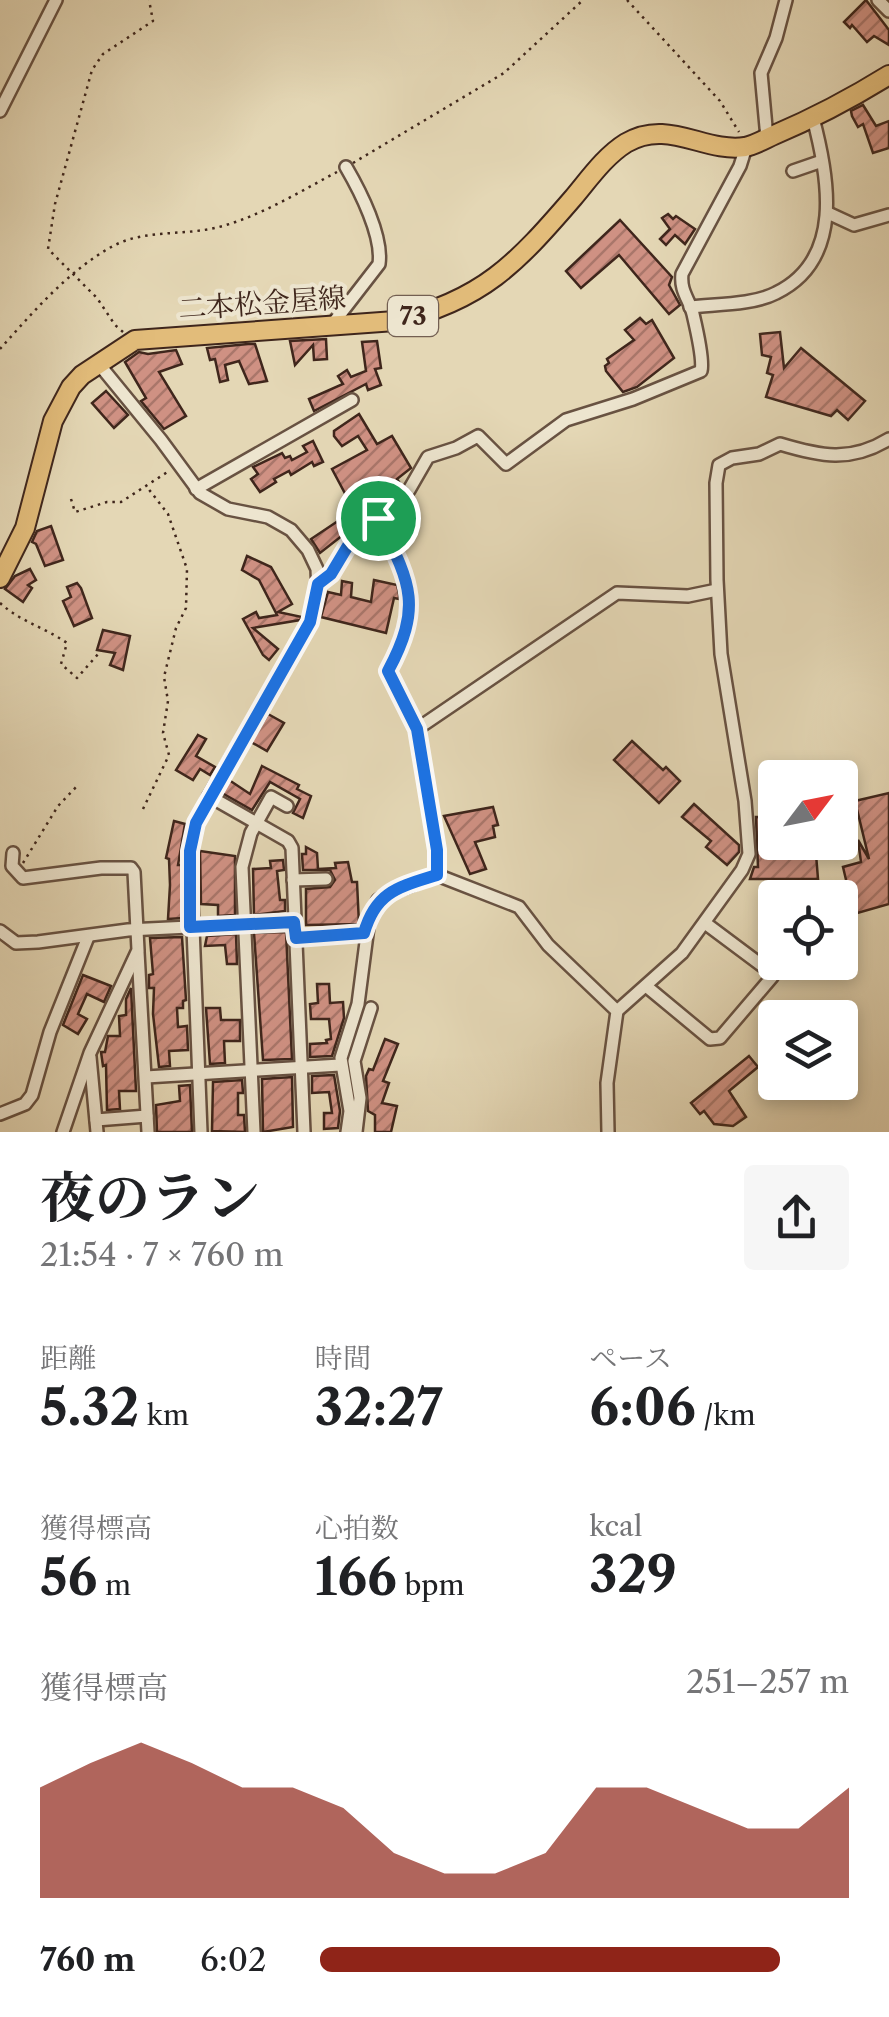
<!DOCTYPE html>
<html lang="ja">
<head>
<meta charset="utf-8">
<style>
	:root { --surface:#fff; --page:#f6f6f6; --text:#202124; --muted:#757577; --accent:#8f2418 }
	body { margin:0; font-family:"Libre Caslon Text","Noto Serif JP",serif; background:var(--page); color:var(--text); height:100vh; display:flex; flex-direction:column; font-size:38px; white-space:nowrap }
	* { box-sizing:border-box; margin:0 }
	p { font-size:32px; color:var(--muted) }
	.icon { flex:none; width:55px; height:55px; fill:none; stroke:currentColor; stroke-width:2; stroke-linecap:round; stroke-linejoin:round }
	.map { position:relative; height:1132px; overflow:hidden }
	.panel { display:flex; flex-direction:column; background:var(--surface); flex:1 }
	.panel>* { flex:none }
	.needle { width:65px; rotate:58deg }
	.buttons { position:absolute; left:758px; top:760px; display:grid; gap:20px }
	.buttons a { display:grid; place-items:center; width:100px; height:100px; border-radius:10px; background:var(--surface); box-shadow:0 5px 15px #0003; font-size:50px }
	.pin { position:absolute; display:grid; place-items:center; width:85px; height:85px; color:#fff; margin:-42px; border:5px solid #fff; border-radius:50%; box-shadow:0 2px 10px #0007 }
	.round { display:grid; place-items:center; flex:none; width:105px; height:105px; border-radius:10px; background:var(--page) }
	.overview { display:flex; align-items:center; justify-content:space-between; height:170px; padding:0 40px }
	h1 { font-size:55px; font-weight:700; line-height:75px }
	.stats { display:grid; grid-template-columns:repeat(3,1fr); gap:15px; height:170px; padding:10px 40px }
	.stats div { display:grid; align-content:center }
	.stats b { font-size:50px; font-weight:700 }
	.stats small { font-size:28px; font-weight:400 }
	.stats p { font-size:28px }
	.chart { height:280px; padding:20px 40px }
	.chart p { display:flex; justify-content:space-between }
	.chart svg { width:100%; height:180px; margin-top:10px; fill:var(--accent); opacity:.7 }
	ul { padding:0 40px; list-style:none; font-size:32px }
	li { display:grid; grid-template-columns:160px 120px 1fr; align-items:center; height:75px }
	li i { height:25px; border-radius:12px; background:var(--accent) }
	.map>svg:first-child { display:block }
</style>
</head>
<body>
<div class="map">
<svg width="889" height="1132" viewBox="0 0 889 1132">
	<defs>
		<pattern id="building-hatch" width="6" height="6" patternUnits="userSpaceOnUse" patternTransform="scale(2.5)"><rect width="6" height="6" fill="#cf9183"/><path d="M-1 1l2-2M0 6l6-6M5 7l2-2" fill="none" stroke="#a9766a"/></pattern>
	</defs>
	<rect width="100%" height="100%" fill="#e4d7b5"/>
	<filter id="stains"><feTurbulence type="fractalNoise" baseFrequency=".002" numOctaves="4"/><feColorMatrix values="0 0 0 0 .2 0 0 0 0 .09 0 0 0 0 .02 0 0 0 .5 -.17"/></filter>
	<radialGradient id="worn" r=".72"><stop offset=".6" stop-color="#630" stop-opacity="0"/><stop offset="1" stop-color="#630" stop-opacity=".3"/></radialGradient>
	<g fill="url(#building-hatch)" stroke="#3f261c" stroke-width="2.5">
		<polygon points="866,0 889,30 889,45 874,36 867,42 852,25 850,28 844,22"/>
		<polygon points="863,105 876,126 889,121 889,148 873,153 863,124 858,127 852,116 851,111"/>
		<polygon points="668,214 673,219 676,216 695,229 685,244 675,235 666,245 660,239 670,229 662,218"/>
		<polygon points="620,220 672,277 669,285 680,305 669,314 619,255 581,288 566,271"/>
		<polygon points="640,318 646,324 652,320 674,358 637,387 623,392 606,371 605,366 609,363 607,359 634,340 625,330"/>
		<polygon points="780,332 784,368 801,348 865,401 848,420 837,410 831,416 766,397 773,375 767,373 771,357 762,355 760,334"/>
		<polygon points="326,339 327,359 314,360 313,345 295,365 290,341"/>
		<polygon points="377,341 381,368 375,369 381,385 368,390 366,384 314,411 309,399 343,384 338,376 347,370 351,377 366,371 362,342"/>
		<polygon points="248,344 255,344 267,381 249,384 239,361 225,365 228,380 220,382 215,359 210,360 207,348"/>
		<polygon points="176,350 182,364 159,372 186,416 164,429 141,401 146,398 125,362 139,352 148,354"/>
		<polygon points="106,391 128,415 114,428 92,403"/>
		<polygon points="359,414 377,444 392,436 411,468 397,479 401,485 381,503 357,516 332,469 367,450 358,436 342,446 334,436 334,431"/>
		<polygon points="313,441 323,462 314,466 312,462 291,475 289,471 274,479 276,482 260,492 251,479 258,474 253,467 282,453 285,458 290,456 292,460 307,452 303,446"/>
		<polygon points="350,513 357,524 320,553 311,539"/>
		<polygon points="51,526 63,560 45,566 36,544 32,542 37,531"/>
		<polygon points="247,556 271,567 292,604 278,612 302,617 300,620 253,628 278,649 269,660 263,655 243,619 256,612 259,618 277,615 259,580 242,570"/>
		<polygon points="30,569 36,580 28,585 32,588 23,602 5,589 15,576"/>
		<polygon points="374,580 397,585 399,594 399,599 394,598 386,633 321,617 328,592 341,595 342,581 352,583 351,597 371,602"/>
		<polygon points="77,583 81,588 92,618 74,626 63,601 71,597 67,587"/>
		<polygon points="103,630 130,636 123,670 110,665 115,653 97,650"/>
		<polygon points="268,714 284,723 267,751 251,742"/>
		<polygon points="198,735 206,739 196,756 215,767 210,775 200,769 193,780 176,770"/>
		<polygon points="632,741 663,770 666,767 680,781 659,803 614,760"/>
		<polygon points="262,766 299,785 297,789 311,796 303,818 293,813 300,799 270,782 252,810 222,793 229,780 250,794"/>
		<polygon points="889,793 889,904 854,914 843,867 861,862 858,840 869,859 855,801"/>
		<polygon points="694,804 739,845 739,852 727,865 706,847 711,841 682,817"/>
		<polygon points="493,807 498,825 493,826 495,837 475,842 486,869 470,874 444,816"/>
		<polygon points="756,817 761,817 764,841 828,842 829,852 816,854 818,879 750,879 754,867 758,867"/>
		<polygon points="174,821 185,824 178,865 181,865 183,918 168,919 170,885 169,859 166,858"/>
		<polygon points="306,847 317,853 318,869 336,868 335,863 348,862 352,882 357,882 359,924 306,925 306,889 330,887 335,880 330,870 303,870 302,854 306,854"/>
		<polygon points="200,851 235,856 235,915 218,916 218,905 201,904"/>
		<polygon points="283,860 284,870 277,871 280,900 285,900 285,911 254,915 253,869 271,868 270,861"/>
		<polygon points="286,932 292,1059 263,1060 254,933"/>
		<polygon points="236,934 237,964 227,964 225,945 205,946 207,936"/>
		<polygon points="182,937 186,1000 183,1001 183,1008 177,1008 178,1027 187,1026 188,1050 169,1051 170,1066 159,1067 153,1014 154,988 149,988 149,975 153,974 150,938"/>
		<polygon points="83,975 111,986 104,1002 87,994 78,1014 87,1019 78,1034 63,1025"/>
		<polygon points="317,984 329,984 330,1003 343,1002 344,1018 332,1056 310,1057 310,1044 327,1043 326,1040 331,1039 329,1019 311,1019 310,1004 318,1003"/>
		<polygon points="131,988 136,1091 119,1091 120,1109 107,1110 106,1065 103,1066 101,1052 105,1052 108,1036 120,1036 119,1016 126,1015 126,999"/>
		<polygon points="206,1008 220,1008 221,1020 240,1020 240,1041 224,1041 225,1063 210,1064"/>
		<polygon points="385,1039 398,1044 383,1081 389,1083 382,1103 397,1106 391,1132 375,1132 375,1115 368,1111 366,1076 369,1069 373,1070"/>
		<polygon points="749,1056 758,1067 729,1091 746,1117 733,1126 714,1124 704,1111 700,1114 691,1103"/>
		<polygon points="334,1075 340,1111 338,1128 324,1129 324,1113 332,1113 329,1092 312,1093 312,1076"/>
		<polygon points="292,1077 293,1127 263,1132 262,1079"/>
		<polygon points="242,1080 243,1093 238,1093 238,1115 244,1115 245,1132 212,1131 213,1082"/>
		<polygon points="190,1085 192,1132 157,1132 156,1105 180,1101 179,1086"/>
	</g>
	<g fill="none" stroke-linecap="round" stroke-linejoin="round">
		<g stroke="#685242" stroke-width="16">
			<g id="street">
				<polyline points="878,0 889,11"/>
				<polyline points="0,111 56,0"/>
				<polyline points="767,138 761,73 776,38 786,0"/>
				<polyline points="793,171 822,161"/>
				<polyline points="828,213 854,225 889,215"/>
				<path d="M690 307C716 304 753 305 776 293 844 260 829 178 813 118"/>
				<path d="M331 326 379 264C383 236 360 191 346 167"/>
				<polyline points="98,363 161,440 200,493 228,509 268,517 291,530 308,550 317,569 318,594 310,622 209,796 196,823 190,851 201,1132"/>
				<polyline points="196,489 352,400"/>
				<path d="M378 518C409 580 424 605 388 671L417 729 437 850V875L519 907 548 945 617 1011 607 1083 608 1132"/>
				<path d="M318 584 331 574 349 544 409 490 428 457 456 448 478 436 506 464 566 420 633 399 701 371C704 360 696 327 693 314 689 299 680 291 682 274L740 166 746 147"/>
				<polyline points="417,729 617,593 688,596 717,590"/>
				<polyline points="209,796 288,841 292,848 304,1132"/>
				<polyline points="13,853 12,866 23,878 101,868 131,868 134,872 138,950 90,1053 63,1132"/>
				<polyline points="293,880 326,879"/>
				<polyline points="0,931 16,943 38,942 128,930 294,922"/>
				<polyline points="296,938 365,933"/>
				<polyline points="138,952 148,1132"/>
				<polyline points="646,986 710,1039 720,1038 772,977 768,970 705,923"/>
				<path d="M617 1011 682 953 742 870 749 854 745 801 721 654 717 580 716 483 719 465 732 458 759 454 780 444C820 456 850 463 889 439"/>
				<polyline points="90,1057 97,1132"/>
				<polyline points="146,1077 340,1065"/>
				<polyline points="0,1114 25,1104 32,1095 50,1032 88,937"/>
				<polyline points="96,1120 147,1116"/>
				<polyline points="254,1132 242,867 251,833 271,797 287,806"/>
				<polyline points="347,1132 350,1111 341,1058 358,1004 369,919 378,900 386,895 437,875"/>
				<polyline points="356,1132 360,1098 354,1061 371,1008"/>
			</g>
		</g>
		<g stroke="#3f261c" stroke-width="22">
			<path id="primary" d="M0 578 25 528 53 421 71 387 82 375 135 340 395 321C482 301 517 263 573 198 589 179 605 156 626 143 668 118 704 153 745 147 755 145 765 139 774 135 814 118 852 98 889 75"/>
		</g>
		<g stroke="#3f261c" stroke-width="2.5" stroke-dasharray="2.5 5" stroke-linecap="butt">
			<polyline points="627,0 720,101 739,132"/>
			<polyline points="353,163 504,73 583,0"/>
			<polyline points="123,332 115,325 97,298 48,249 55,204 92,70 103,54 153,21 149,0"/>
			<path d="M0 349C33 312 69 270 113 246 145 229 185 236 219 227 261 216 299 192 337 172"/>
			<polyline points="71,499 75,512 107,502 121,502 169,471"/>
			<path d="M0 603C21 622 44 627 67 643L61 664 77 678 99 653"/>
			<polyline points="143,809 169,755 163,733 168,701 164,677 176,628 186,608 187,569 168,514 147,487"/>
			<polyline points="23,863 58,806 79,784"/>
		</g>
		<use href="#street" stroke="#ede5cf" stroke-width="11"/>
		<use href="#primary" stroke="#e2bc7a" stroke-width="18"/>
	</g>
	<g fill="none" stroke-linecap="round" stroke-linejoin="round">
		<g stroke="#fff" stroke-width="20">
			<path id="route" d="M378 518C409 581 424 604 388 671L417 729 437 850V875C399 887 376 891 364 933L296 938 294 922 190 927V851L196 823 310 622 318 584 331 574 349 544Z"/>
		</g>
		<use href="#route" stroke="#1a73e8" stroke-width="12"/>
	</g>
	<g text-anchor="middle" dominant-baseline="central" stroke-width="8" stroke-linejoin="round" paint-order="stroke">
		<rect fill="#ede5cf" stroke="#735f52" stroke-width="2.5" x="388" y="296" width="50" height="40" rx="8"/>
		<g font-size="25" font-weight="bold" fill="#3f261c">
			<text x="413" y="316">73</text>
		</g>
		<g font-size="28" fill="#3f261c" stroke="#ede5cf">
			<text transform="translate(262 303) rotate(-4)">二本松金屋線</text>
		</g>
	</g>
	<rect width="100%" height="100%" filter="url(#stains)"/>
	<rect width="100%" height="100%" fill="url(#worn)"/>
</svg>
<div class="buttons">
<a><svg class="needle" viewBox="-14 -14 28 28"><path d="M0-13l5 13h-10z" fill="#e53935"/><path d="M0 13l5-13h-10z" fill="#757577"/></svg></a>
<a><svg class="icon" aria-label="locate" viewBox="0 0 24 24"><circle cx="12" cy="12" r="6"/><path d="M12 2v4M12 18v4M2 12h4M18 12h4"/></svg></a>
<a><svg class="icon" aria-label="layers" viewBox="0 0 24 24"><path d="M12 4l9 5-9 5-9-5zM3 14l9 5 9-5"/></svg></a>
</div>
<div class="pin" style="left:378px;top:518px;background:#1e9e55"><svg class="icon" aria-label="arrive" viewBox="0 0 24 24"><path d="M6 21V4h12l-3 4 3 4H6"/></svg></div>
</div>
<section class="panel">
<div class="overview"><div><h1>夜のラン</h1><p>21:54 · 7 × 760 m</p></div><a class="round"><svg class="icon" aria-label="share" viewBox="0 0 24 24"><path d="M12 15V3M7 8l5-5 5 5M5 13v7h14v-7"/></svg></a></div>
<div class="stats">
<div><p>距離</p><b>5.32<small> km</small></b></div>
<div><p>時間</p><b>32:27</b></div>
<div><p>ペース</p><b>6:06<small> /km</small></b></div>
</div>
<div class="stats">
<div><p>獲得標高</p><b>56<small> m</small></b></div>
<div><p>心拍数</p><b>166<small> bpm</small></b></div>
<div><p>kcal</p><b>329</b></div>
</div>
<div class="chart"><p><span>獲得標高</span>251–257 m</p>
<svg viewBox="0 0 160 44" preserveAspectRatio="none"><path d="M0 44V17L10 11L20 6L30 11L40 17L50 17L60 22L70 33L80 38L90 38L100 33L110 17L120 17L130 22L140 27L150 27L160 17V44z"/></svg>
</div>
<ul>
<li><b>760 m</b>6:02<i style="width:87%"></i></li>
</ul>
</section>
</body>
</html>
